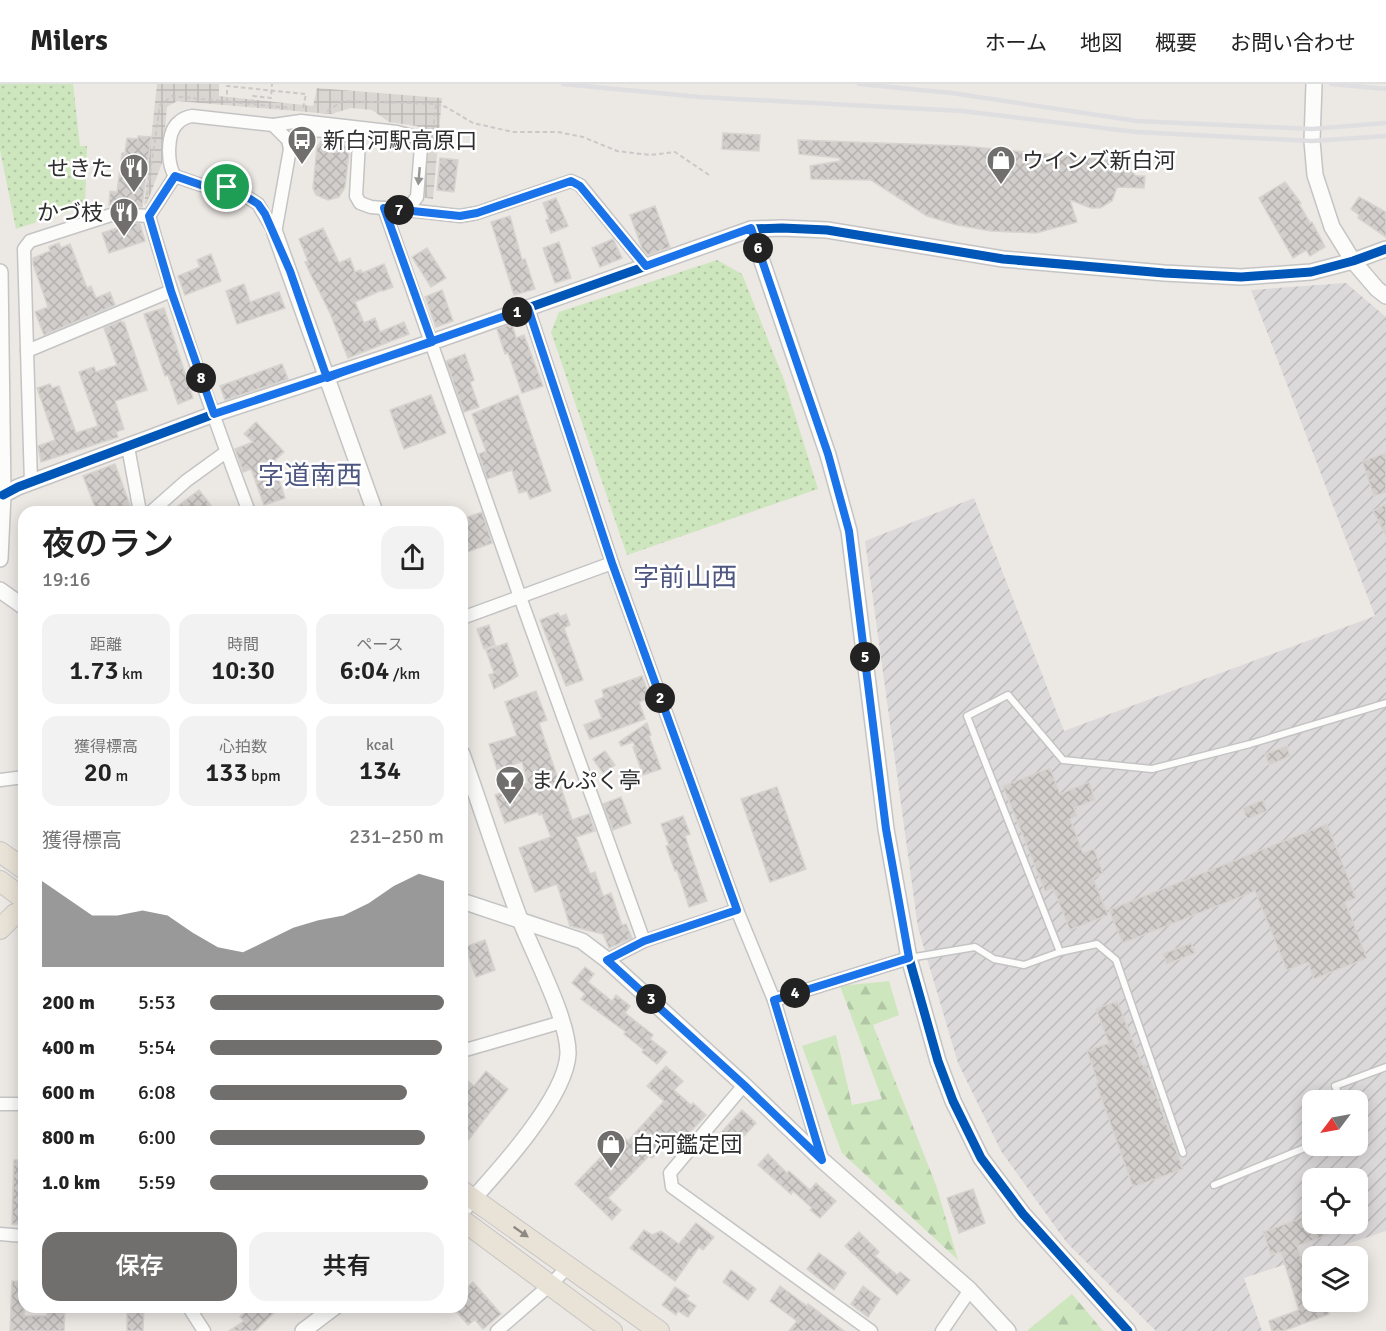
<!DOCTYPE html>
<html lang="ja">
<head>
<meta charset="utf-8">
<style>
	:root { --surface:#fff; --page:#f2f2f2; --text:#222; --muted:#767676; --line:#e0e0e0; --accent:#706f6e }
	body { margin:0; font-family:Signika,"Noto Sans JP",sans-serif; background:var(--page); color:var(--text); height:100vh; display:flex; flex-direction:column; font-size:22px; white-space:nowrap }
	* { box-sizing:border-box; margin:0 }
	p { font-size:20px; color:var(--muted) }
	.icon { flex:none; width:33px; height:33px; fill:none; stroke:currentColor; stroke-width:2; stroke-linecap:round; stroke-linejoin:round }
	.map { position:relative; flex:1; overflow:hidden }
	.sheet { position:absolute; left:18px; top:422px; width:450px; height:807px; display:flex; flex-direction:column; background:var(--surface); border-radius:18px; box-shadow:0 3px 15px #0003 }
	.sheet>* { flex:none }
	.needle { width:39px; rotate:238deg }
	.buttons { position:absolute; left:1302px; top:1006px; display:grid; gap:12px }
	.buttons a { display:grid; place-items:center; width:66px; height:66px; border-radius:12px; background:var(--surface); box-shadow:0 3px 15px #0003; font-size:30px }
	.pin { position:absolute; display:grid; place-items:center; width:51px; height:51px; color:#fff; margin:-26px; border:3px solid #fff; border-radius:50%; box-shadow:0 2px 6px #0007 }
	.km { position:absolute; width:30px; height:30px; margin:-15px; border-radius:50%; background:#222; color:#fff; font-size:16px; line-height:30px; text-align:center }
	.round { display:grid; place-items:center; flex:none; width:63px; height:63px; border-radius:18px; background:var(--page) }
	.overview { display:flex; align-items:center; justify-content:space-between; height:102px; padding:0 24px }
	h1 { font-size:33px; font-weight:600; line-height:45px }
	.metrics { display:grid; grid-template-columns:repeat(3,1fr); gap:9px; height:102px; padding:6px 24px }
	.metrics div { display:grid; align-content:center; border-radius:15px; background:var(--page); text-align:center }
	.metrics b { font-size:26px; font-weight:600 }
	.metrics small { font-size:16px; font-weight:400 }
	.metrics p { font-size:16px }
	.chart { height:168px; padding:12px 24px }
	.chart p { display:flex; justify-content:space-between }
	.chart svg { width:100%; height:108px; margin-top:6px; fill:var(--accent); opacity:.7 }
	.action { display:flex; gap:12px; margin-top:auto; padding:12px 24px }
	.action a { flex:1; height:69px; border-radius:18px; background:var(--accent); color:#fff; font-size:24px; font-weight:600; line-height:69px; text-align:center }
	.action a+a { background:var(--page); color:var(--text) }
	ul { padding:0 24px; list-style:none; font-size:20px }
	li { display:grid; grid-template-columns:96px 72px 1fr; align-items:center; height:45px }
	li i { height:15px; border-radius:8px; background:var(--accent) }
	header { display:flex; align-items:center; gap:36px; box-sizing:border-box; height:84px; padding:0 30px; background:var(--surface); border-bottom:2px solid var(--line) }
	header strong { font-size:28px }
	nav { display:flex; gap:33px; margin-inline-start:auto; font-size:21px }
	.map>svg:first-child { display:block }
</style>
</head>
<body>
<header>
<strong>Milers</strong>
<nav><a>ホーム</a><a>地図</a><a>概要</a><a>お問い合わせ</a></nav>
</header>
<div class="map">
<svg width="1386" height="1247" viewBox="0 0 1386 1247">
	<defs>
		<pattern id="industrial-furrows" width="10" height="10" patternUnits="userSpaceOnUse" patternTransform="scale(1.5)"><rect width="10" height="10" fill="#dcd9db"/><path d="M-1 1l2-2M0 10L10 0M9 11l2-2" fill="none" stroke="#bdbbbc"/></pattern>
		<pattern id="forest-firs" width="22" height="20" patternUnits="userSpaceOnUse" patternTransform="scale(1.5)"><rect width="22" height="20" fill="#cee6be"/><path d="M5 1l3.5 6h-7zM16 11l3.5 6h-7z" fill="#b1c6a4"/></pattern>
		<pattern id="park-dots" width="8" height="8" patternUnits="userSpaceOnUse" patternTransform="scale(1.5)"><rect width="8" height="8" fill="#cee6be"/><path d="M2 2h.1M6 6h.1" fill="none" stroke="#b1c6a4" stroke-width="1.8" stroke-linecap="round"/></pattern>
		<pattern id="plaza-grid" width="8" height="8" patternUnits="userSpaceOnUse" patternTransform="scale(1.5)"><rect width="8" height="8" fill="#dad6d2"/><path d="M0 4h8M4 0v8" fill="none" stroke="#bbb8b5"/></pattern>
		<pattern id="building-cross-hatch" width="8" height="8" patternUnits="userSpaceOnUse" patternTransform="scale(1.5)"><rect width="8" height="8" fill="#d1cecb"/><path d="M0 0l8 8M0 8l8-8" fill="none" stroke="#b4b1af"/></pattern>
	</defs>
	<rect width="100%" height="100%" fill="#ece8e4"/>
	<path fill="url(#industrial-furrows)" fill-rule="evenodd" d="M1346 199 1386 233V1147L1244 1194 1262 1247H1156L1067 1159 1001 1067 958 979 918 844 865 457 974 414 1064 647 1375 532 1251 206ZM1312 1017H1358V1062H1312ZM1312 1095H1358V1140H1312Z"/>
	<g fill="url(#forest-firs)">
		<polygon points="889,897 899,931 873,941 936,1101 958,1176 842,1069 802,962 836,951 852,1021 882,1015 840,902"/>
		<polygon points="1072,1210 1103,1247 1028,1247 1028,1246"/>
	</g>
	<g fill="url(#park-dots)">
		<polygon points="0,0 73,0 80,62 87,62 85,122 16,145 0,66"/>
		<polygon points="717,176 742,190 784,296 818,405 627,471 551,248 559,228"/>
	</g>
	<polygon fill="url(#plaza-grid)" points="157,0 219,0 219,12 313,22 317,4 442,14 433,115 421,113 428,50 417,42 389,38 372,26 351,24 331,30 177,17 167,23 162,79 147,119 144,121"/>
	<g fill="url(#building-cross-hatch)" stroke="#d7d4d0" stroke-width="1.5">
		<polygon points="723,49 760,51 759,67 722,65"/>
		<polygon points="138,52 151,53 142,123 109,121 110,107 117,108 122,69 125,69 127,54 138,55"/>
		<polygon points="322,56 341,58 346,62 349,70 345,103 339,113 328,116 316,111 313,104 317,63"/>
		<polygon points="798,56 963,62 1122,77 1136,92 1145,92 1144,104 1117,103 1112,117 1100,124 1091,124 1070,116 1077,138 1036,149 991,147 957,141 927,132 871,96 811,95 810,82 840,77 840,74 799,70"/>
		<polygon points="440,74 458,76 454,108 437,106"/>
		<polygon points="1285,98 1301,119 1299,120 1310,139 1312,138 1325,163 1310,172 1306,166 1293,174 1259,114"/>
		<polygon points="1359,113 1386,128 1386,153 1358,134 1359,131 1351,125"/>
		<polygon points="556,114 568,142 551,149 546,136 549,135 543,119"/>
		<polygon points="655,122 670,163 648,171 642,164 630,131"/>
		<polygon points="510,132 522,176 525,175 535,205 514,211 491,138"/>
		<polygon points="132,139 140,140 145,157 109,169 102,149"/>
		<polygon points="323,144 339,179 350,174 355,188 361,186 362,189 384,180 393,203 383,207 382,206 355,218 364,239 375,234 380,248 404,238 409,250 348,274 330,229 311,191 305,178 308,177 299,155"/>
		<polygon points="613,155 622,174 600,183 592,164"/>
		<polygon points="559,158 571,194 555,199 543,164"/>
		<polygon points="59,159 61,164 70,160 87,204 91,202 96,214 110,208 115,221 44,251 35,228 48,223 33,180 33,174 50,167 49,163"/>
		<polygon points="427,164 446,194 431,203 412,173"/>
		<polygon points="211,170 221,197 185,211 178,192 200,183 197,176"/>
		<polygon points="244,200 250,218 279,208 285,224 237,240 226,207"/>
		<polygon points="442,206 453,237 436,243 425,213"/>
		<polygon points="164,224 193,314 178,320 168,291 165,292 144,230"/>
		<polygon points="121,237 122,239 124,238 147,306 115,317 124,345 116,348 118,353 41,378 38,362 55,356 37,304 50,300 52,304 59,302 76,349 98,342 79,288 94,283 96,288 117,281 104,244"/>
		<polygon points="512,240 516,254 524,251 543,302 522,309 508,269 505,270 497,245"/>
		<polygon points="465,270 474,296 470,298 479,323 464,328 446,277"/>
		<polygon points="282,280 288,295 225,316 220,302"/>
		<polygon points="431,311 446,349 404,365 390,326"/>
		<polygon points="518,311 551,407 530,415 527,407 519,409 512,386 487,395 479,370 486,367 472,330"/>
		<polygon points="256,338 284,368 273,378 285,414 264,421 251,385 243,388 235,365 253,358 244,350"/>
		<polygon points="1386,369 1386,408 1374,412 1362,377"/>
		<polygon points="115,380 131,424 123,428 97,428 83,392"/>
		<polygon points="199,406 216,428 170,428"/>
		<polygon points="1386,420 1386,452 1373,427"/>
		<polygon points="482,428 492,459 462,470 462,435"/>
		<polygon points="558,529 560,533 566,530 570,541 564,544 583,596 566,602 540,536"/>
		<polygon points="489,541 495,561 484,565 477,545"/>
		<polygon points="507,559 518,592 494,605 489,591 494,589 486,566"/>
		<polygon points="642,592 650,614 639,618 645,635 590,655 584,641 602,634 595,617 604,613 602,606"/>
		<polygon points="536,607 547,636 539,639 572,736 589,730 595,747 576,753 590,790 595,788 603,812 611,809 622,841 626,840 632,854 609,864 603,850 570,842 557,800 535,808 519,764 551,753 542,730 539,731 538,728 505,739 495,711 528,699 522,678 497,685 489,660 517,652 505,618"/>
		<polygon points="647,639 651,651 649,652 661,685 643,691 633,663 635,662 633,658 621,662 619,658"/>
		<polygon points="1287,662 1290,672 1269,681 1265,670"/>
		<polygon points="605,667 615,681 603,689 593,675"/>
		<polygon points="1050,684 1060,710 1089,698 1095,716 1074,724 1077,732 1070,735 1083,769 1094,765 1103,789 1093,794 1108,831 1070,846 1053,804 1045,807 1003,702"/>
		<polygon points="777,703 806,785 770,798 741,715"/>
		<polygon points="621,713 631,739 613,746 603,720"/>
		<polygon points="1263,716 1267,727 1247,735 1243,724"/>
		<polygon points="683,732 690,750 685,752 707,817 689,823 677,786 675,787 666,762 669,761 661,740"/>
		<polygon points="1327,740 1356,814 1345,818 1367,874 1314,895 1308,878 1287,886 1255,807 1123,859 1109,826"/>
		<polygon points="485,856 495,886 476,893 465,863"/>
		<polygon points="1191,859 1195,869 1167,880 1163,870"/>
		<polygon points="585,883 594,890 588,898 612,917 616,911 630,922 625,929 653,951 650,955 667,968 657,980 642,968 644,966 624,950 626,948 581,915 585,910 572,899"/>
		<polygon points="1117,917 1143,982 1145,981 1183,1085 1133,1103 1096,999 1098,998 1087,967 1109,959 1096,925"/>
		<polygon points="666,982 683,997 674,1006 691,1021 693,1019 706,1031 678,1061 671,1054 652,1074 649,1072 608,1114 621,1126 612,1136 575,1100 622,1051 628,1057 664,1017 647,1002"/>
		<polygon points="486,987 508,1005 462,1064 462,1032 467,1026 462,1022 462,1004 468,997 474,1002"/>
		<polygon points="742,1026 756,1039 728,1069 714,1056"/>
		<polygon points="768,1070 787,1089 789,1087 810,1106 816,1099 836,1117 820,1134 810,1126 812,1124 793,1107 791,1110 758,1081"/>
		<polygon points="14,1076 24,1076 24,1141 12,1140"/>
		<polygon points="973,1105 985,1139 959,1149 947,1114"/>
		<polygon points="1312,1130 1312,1140 1325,1140 1328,1151 1297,1162 1312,1211 1312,1218 1325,1218 1329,1230 1283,1247 1272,1247 1269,1237 1299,1226 1281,1168 1271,1171 1263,1148"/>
		<polygon points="696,1139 714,1153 703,1166 699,1163 675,1197 630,1164 644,1146 652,1151 661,1147 679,1160"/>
		<polygon points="859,1148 879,1168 875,1172 897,1191 900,1188 910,1196 897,1211 845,1162"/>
		<polygon points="819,1169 846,1189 834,1206 807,1185"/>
		<polygon points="731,1186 756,1205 748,1216 723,1198"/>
		<polygon points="12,1197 24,1198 24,1232 47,1232 47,1222 65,1222 64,1247 10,1247"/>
		<polygon points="473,1198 501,1230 483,1245 475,1236 468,1241 456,1227 462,1222 462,1208"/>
		<polygon points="780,1202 807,1222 808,1220 844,1247 789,1247 797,1237 770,1217"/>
		<polygon points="863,1202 880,1215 868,1233 851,1220"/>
		<polygon points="675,1203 689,1212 686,1215 696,1222 688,1233 678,1227 676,1231 662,1221"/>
		<polygon points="127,1222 144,1222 143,1247 127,1247"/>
		<polygon points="251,1222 281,1222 255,1247 229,1247 244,1237 240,1233"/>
	</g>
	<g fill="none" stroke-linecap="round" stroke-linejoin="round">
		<g stroke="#c5c4c5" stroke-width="9">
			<g id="service">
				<polyline points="1060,868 967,632 1008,611 1063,676 1152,685 1250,660 1386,619"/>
				<polyline points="909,874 975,863 994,875 1024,881 1060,868 1097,860 1116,876 1183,1069"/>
				<polyline points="1342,1017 1335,1002 1386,983"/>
				<polyline points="1214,1101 1312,1061"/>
			</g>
		</g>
		<g stroke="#c5c4c5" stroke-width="15">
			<g id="minor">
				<path d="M192 32 273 41 288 56 290 65 275 149 258 120 236 106 227 103 201 101 175 92C167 80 166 48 179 38 182 35 187 33 192 32Z"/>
				<path d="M273 41 301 37 397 48 415 53 421 63 417 113 407 126 371 123 360 119 356 112 359 58C354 50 318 44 308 48 301 52 295 59 290 65"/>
				<path d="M175 92 149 132C178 232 212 330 249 428"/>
				<polyline points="384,124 520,513 644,857"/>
				<polyline points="407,126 460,132 477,129 571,97 580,101 646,182"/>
				<polyline points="528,224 612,479 737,826 774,916 822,1075"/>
				<polyline points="27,267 171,207"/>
				<polyline points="128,363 140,428"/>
				<polyline points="31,399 24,165 30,157 114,130 149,132"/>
				<polyline points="151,428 186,397 226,368"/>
				<polyline points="462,534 612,479"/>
				<polyline points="0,696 24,693"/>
				<polyline points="607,876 644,857 737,826"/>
				<polyline points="774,916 909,874"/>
				<polyline points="462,967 562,938"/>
				<polyline points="744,1001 670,1089 672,1103 871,1247"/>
				<polyline points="0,1020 24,1020"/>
				<polyline points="0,1150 24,1152"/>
				<polyline points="188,1222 204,1247"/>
				<polyline points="497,1247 550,1201 569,1182"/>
				<polyline points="942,1247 970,1206"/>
			</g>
		</g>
		<g stroke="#c5c4c5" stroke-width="18">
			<g id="tertiary">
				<polyline points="1314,0 1312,57 1315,91 1332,143 1353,177 1377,205 1386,212"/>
				<polyline points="751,145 828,371 849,447 886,745 909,874 938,977 953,1017 981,1074 1023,1130 1128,1247"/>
				<polyline points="275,149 375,428"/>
				<polyline points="0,188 3,411 0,475"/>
				<polyline points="3,411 18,403 214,330 432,258 751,145 782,144 827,146 1003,175 1164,189 1241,193 1311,188 1353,177 1386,165"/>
				<polyline points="0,506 24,523"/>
				<path d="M462 670C482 726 500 783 521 838 534 871 569 937 568 970 566 1015 492 1094 462 1127"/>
				<polyline points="462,817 582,857 607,876 744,1001 822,1076 970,1206 1008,1247"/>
				<polyline points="303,1247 336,1222"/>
			</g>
		</g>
		<g stroke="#c6c5c4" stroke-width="22">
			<g id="trunk">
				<polyline points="0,768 24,785"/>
				<polyline points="0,797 24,815"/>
				<polyline points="0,845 15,830 24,828"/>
				<polyline points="462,1107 659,1247"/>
				<polyline points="462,1136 612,1247"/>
			</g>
		</g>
		<g stroke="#c9c9c8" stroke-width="2" stroke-dasharray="4.5 3" stroke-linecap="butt">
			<polyline points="227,18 227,2 306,10 303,24"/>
			<polyline points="252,20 253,12 271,14 272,0"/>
			<polyline points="436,20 446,23 473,39 513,48 558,48 583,53 617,67 650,71 675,68 709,91"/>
			<polyline points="327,27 343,17 436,20 432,55"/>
			<polyline points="147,111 160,21 172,12 291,24"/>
		</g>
		<use href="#service" stroke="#fcfcfb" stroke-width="6"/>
		<use href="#minor" stroke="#fcfcfb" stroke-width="12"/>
		<use href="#tertiary" stroke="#fcfcfb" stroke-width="15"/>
		<use href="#trunk" stroke="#e9e2d6" stroke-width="20"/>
		<g stroke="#dfdfe1" stroke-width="4.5">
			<polyline points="563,0 700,13 962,27 1136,48 1312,57 1386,52"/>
			<polyline points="859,0 952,9 1137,37 1312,45 1386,39"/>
			<polyline points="1331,0 1386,5"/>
		</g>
		<g stroke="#fff" stroke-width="13">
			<g id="cycleway">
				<polyline points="751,145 828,371 849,447 886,745 909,874 938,977 953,1017 981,1074 1023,1130 1128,1247"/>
				<polyline points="3,411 18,403 214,330 432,258 751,145 782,144 827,146 1003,175 1164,189 1241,193 1311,188 1353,177 1386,165"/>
			</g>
		</g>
		<use href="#cycleway" stroke="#0057b8" stroke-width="9"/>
	</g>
	<defs><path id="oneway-solid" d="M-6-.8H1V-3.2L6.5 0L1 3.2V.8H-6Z" transform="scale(1.5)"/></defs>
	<use fill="#959594" href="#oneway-solid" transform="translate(419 92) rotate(95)"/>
	<use fill="#8c8882" href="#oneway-solid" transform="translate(521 1148) rotate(35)"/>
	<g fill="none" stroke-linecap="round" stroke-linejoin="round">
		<g stroke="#fff" stroke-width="12">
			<polyline id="route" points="227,103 236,106 258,120 265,130 290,187 327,294 340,289 528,224 612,479 737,826 644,857 607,876 744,1001 822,1076 774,916 909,874 886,745 849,447 828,370 751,144 646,182 580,102 571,97 477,129 460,132 384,124 432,258 214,330 171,207 149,132 175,92 201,101 227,103"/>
		</g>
		<use href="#route" stroke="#1a73e8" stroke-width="8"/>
	</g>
	<defs>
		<g id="bus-pin" transform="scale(1.5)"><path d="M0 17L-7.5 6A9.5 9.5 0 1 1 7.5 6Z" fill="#706f6e" stroke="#fff"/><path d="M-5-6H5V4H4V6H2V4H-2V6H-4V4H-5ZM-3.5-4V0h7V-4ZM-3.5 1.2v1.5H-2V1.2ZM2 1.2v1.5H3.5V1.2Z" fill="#fff"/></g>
		<g id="shop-pin" transform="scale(1.5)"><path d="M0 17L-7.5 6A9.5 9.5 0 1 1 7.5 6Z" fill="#706f6e" stroke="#fff"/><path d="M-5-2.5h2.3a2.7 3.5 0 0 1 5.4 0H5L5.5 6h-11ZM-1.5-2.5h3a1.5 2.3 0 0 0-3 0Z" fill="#fff"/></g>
		<g id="restaurant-pin" transform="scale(1.5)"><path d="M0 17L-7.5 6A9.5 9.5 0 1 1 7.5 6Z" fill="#706f6e" stroke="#fff"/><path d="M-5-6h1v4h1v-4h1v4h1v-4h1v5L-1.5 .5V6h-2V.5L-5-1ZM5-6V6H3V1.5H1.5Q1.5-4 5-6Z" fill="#fff"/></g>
		<g id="bar-pin" transform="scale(1.5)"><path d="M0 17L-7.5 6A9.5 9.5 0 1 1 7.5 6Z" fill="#706f6e" stroke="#fff"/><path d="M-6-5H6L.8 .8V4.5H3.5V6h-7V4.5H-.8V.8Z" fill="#fff"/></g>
	</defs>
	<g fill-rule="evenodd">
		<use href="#bus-pin" x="302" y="56"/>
		<use href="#shop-pin" x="1001" y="76"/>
		<use href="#restaurant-pin" x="134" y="84"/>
		<use href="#restaurant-pin" x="124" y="128"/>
		<use href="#bar-pin" x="510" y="696"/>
		<use href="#shop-pin" x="611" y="1060"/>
	</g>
	<g text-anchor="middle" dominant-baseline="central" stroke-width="5" stroke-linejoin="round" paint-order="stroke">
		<g font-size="22" fill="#2e2e2e" stroke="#fff" text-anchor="start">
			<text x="323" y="56">新白河駅高原口</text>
			<text x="1022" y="76">ウインズ新白河</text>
			<text x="113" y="84" text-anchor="end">せきた</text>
			<text x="103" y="128" text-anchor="end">かづ枝</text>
			<text x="531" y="696">まんぷく亭</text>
			<text x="632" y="1060">白河鑑定団</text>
		</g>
		<g font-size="26" fill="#4d5680" stroke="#fff">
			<text x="310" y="392">字道南西</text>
			<text x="685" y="494">字前山西</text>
		</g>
	</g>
</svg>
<div class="buttons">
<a><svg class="needle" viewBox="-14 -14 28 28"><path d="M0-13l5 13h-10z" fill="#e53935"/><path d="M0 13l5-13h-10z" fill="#767676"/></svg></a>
<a><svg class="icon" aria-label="locate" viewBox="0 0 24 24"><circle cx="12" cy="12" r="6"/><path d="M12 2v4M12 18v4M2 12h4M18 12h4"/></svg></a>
<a><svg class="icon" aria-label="layers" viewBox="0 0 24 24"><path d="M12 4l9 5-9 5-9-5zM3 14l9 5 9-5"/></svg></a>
</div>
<div class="pin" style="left:227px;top:103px;background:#1e9e55"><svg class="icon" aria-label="arrive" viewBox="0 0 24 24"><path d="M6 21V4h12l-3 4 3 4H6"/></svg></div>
<b class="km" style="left:517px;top:228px">1</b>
<b class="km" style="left:660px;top:614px">2</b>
<b class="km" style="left:651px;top:915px">3</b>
<b class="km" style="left:795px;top:909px">4</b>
<b class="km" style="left:865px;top:573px">5</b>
<b class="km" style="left:758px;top:164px">6</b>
<b class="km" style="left:399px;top:126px">7</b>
<b class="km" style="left:201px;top:294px">8</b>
<section class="sheet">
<div class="overview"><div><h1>夜のラン</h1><p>19:16</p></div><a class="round"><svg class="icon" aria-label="share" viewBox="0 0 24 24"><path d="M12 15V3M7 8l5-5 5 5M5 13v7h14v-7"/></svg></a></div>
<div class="metrics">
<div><p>距離</p><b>1.73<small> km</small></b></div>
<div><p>時間</p><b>10:30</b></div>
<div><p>ペース</p><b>6:04<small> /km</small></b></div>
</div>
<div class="metrics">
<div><p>獲得標高</p><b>20<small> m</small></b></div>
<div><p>心拍数</p><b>133<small> bpm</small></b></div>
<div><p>kcal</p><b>134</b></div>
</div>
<div class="chart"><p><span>獲得標高</span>231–250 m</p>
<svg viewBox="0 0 160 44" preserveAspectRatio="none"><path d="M0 44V9L10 16L20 23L30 23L40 21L50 23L60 30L70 36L80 38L90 33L100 28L110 25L120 23L130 18L140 11L150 6L160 9V44z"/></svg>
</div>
<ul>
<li><b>200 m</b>5:53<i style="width:100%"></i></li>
<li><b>400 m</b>5:54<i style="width:99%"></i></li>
<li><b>600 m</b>6:08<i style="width:84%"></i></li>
<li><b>800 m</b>6:00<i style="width:92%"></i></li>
<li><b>1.0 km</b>5:59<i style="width:93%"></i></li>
</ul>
<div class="action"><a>保存</a><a>共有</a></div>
</section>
</div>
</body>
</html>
